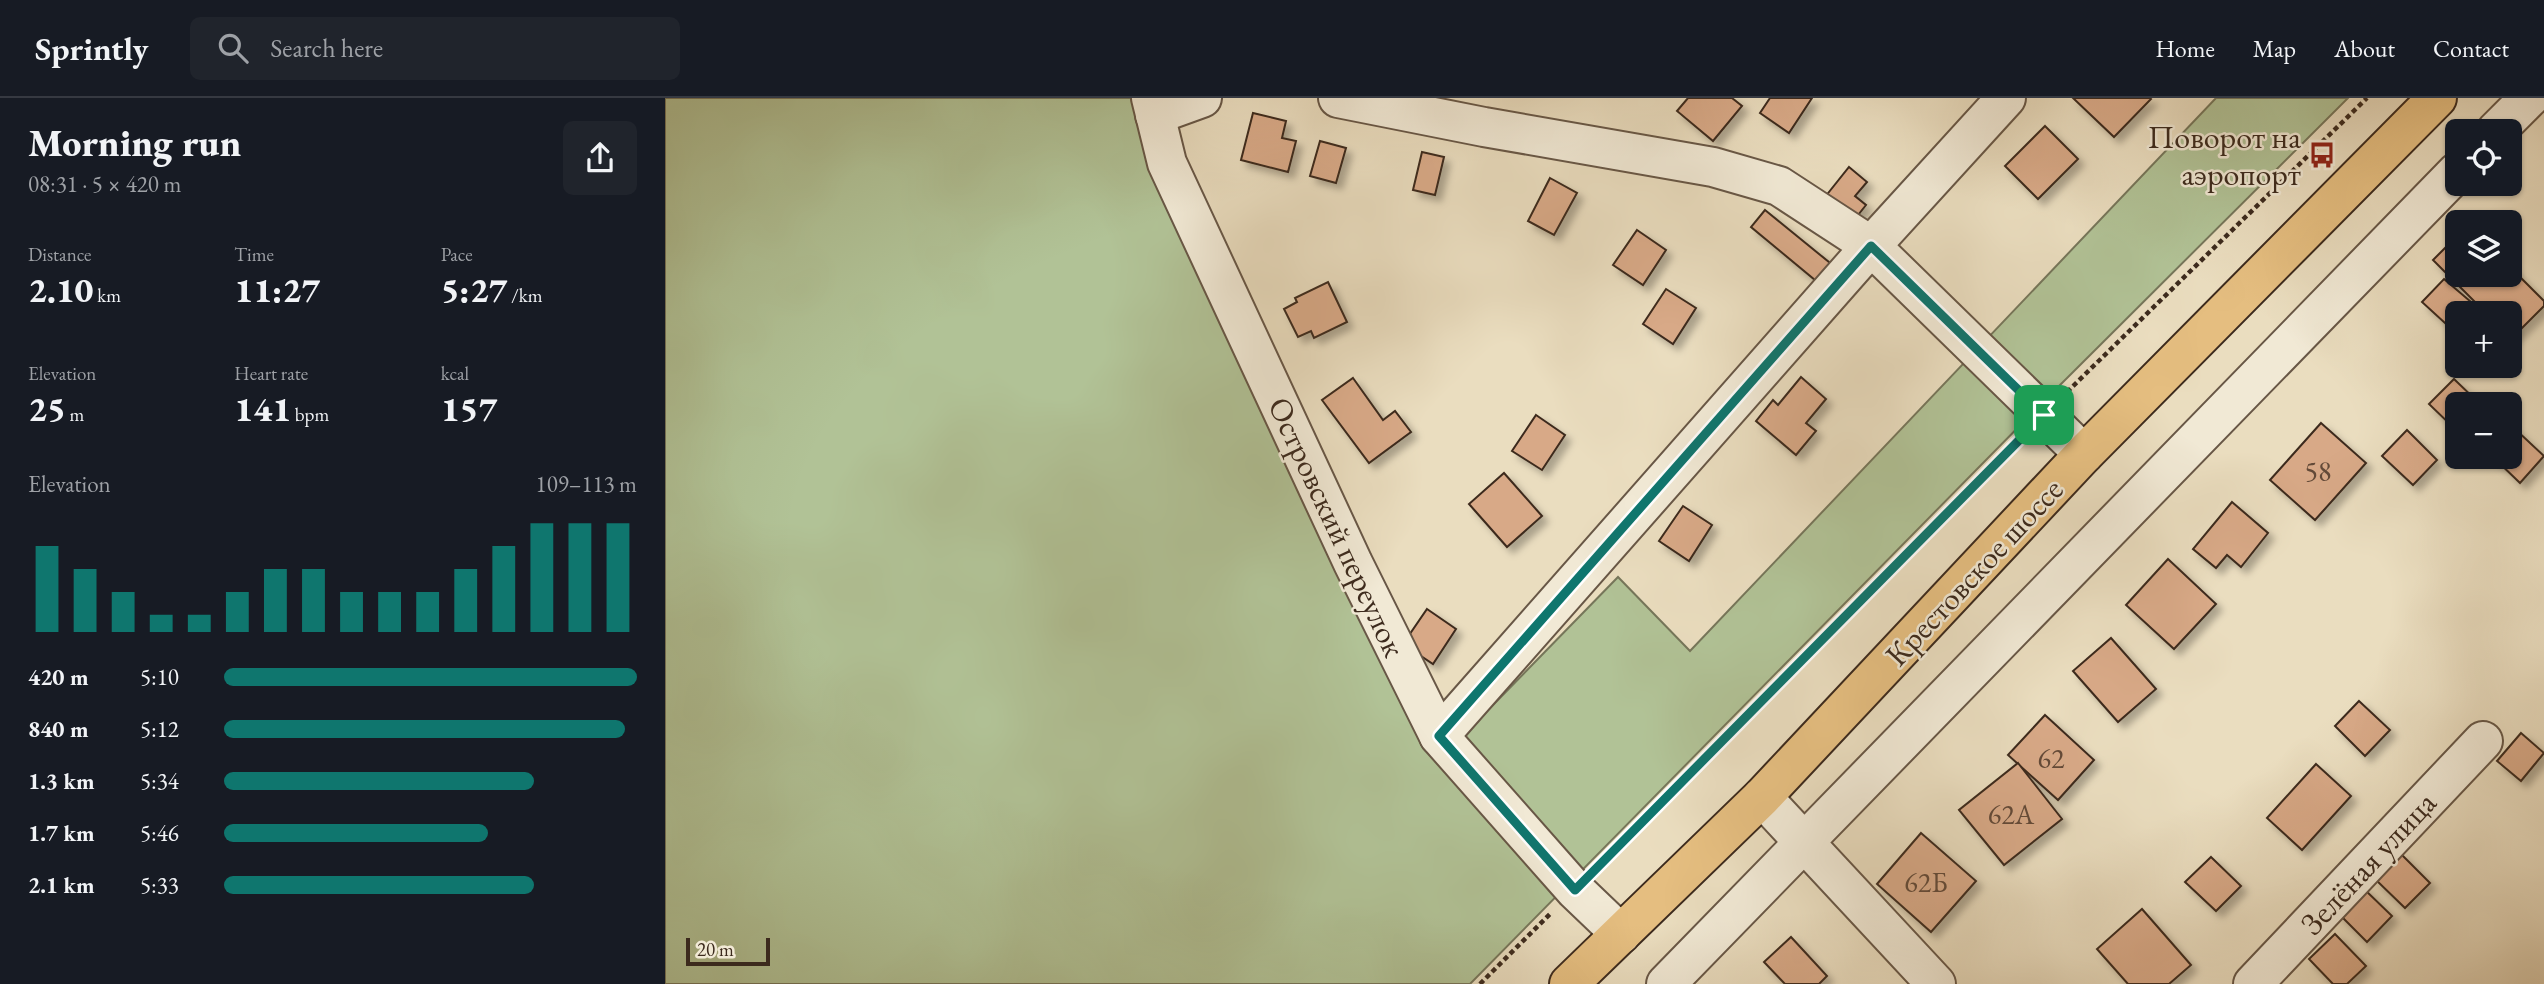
<!DOCTYPE html>
<html lang="en">
<head>
<meta charset="utf-8">
<style>
	:root { --surface:#171b24; --page:#20242c; --text:#f1f3f6; --muted:#9ea1a6; --line:#363941; --accent:#0f766e }
	body { margin:0; font-family:"EB Garamond",serif; background:var(--page); color:var(--text); height:100vh; display:flex; flex-direction:column; font-size:26px; white-space:nowrap }
	* { box-sizing:border-box; margin:0 }
	p { font-size:23px; color:var(--muted) }
	.icon { flex:none; width:38px; height:38px; fill:none; stroke:currentColor; stroke-width:2; stroke-linecap:round; stroke-linejoin:round }
	.map { position:relative; flex:1; overflow:hidden }
	.details { display:flex; flex-direction:column; background:var(--surface); width:665px }
	.details>* { flex:none }
	.fabs { position:absolute; left:1780px; top:21px; display:grid; gap:14px }
	.fabs a { display:grid; place-items:center; width:77px; height:77px; border-radius:10px; background:var(--surface); box-shadow:0 2px 5px #0004; font-size:35px }
	.scale { position:absolute; left:21px; bottom:18px; width:84px; box-sizing:border-box; padding-left:7px; border:4px solid #3c2a1d; border-top:0; font-size:19px; line-height:24px; white-space:nowrap; color:#3c2a1d; -webkit-text-stroke:5px #f1e9d5; paint-order:stroke }
	.pin { position:absolute; display:grid; place-items:center; width:60px; height:60px; color:#fff; margin:-30px; border-radius:14px; box-shadow:0 4px 10px #0006 }
	.round { display:grid; place-items:center; flex:none; width:74px; height:74px; border-radius:10px; background:var(--page) }
	.summary { display:flex; align-items:center; justify-content:space-between; height:119px; padding:0 28px }
	h1 { font-size:38px; font-weight:800; line-height:52px }
	.metrics { display:grid; grid-template-columns:repeat(3,1fr); gap:10px; height:119px; padding:7px 28px }
	.metrics div { display:grid; align-content:center }
	.metrics b { font-size:35px; font-weight:800 }
	.metrics small { font-size:19px; font-weight:400 }
	.metrics p { font-size:19px }
	.chart { height:196px; padding:14px 28px }
	.chart p { display:flex; justify-content:space-between }
	.chart svg { width:100%; height:126px; margin-top:7px; stroke:var(--accent); stroke-width:6 }
	ul { padding:0 28px; list-style:none; font-size:23px }
	li { display:grid; grid-template-columns:112px 84px 1fr; align-items:center; height:52px }
	li i { height:18px; border-radius:9px; background:var(--accent) }
	header { display:flex; align-items:center; gap:42px; box-sizing:border-box; height:98px; padding:0 35px; background:var(--surface); border-bottom:2px solid var(--line) }
	header strong { font-size:33px }
	nav { display:flex; gap:38px; margin-inline-start:auto; font-size:24px }
	.search { width:490px; height:63px; background:var(--page); display:flex; align-items:center; gap:18px; box-sizing:border-box; padding:0 24px; border-radius:10px; color:var(--muted); font-size:26px }
	main { display:flex; flex:1; min-height:0 }
	.map>svg:first-child { display:block }
</style>
</head>
<body>
<header>
<strong>Sprintly</strong>
<div class="search"><svg class="icon" aria-label="search" viewBox="0 0 24 24"><circle cx="10" cy="10" r="6"/><path d="M15 15l6 6"/></svg>Search here</div>
<nav><a>Home</a><a>Map</a><a>About</a><a>Contact</a></nav>
</header>
<main>
<section class="details">
<div class="summary"><div><h1>Morning run</h1><p>08:31 · 5 × 420 m</p></div><a class="round"><svg class="icon" aria-label="share" viewBox="0 0 24 24"><path d="M12 15V3M7 8l5-5 5 5M5 13v7h14v-7"/></svg></a></div>
<div class="metrics">
<div><p>Distance</p><b>2.10<small> km</small></b></div>
<div><p>Time</p><b>11:27</b></div>
<div><p>Pace</p><b>5:27<small> /km</small></b></div>
</div>
<div class="metrics">
<div><p>Elevation</p><b>25<small> m</small></b></div>
<div><p>Heart rate</p><b>141<small> bpm</small></b></div>
<div><p>kcal</p><b>157</b></div>
</div>
<div class="chart"><p><span>Elevation</span>109–113 m</p>
<svg viewBox="0 0 160 44" preserveAspectRatio="none"><path d="M5 44V14M15 44V22M25 44V30M35 44V38M45 44V38M55 44V30M65 44V22M75 44V22M85 44V30M95 44V30M105 44V30M115 44V22M125 44V14M135 44V6M145 44V6M155 44V6"/></svg>
</div>
<ul>
<li><b>420 m</b>5:10<i style="width:100%"></i></li>
<li><b>840 m</b>5:12<i style="width:97%"></i></li>
<li><b>1.3 km</b>5:34<i style="width:75%"></i></li>
<li><b>1.7 km</b>5:46<i style="width:64%"></i></li>
<li><b>2.1 km</b>5:33<i style="width:75%"></i></li>
</ul>
</section>
<div class="map">
<svg width="1879" height="886" viewBox="0 0 1879 886">
	<defs>
		<filter id="shadow"><feDropShadow dx="6" dy="6" stdDeviation="3.5" flood-color="#0004"/></filter>
	</defs>
	<rect width="100%" height="100%" fill="#eaddbf"/>
	<filter id="stains"><feTurbulence type="fractalNoise" baseFrequency=".00286" numOctaves="4"/><feColorMatrix values="0 0 0 0 .2 0 0 0 0 .09 0 0 0 0 .02 0 0 0 .5 -.17"/></filter>
	<radialGradient id="worn" r=".72"><stop offset=".6" stop-color="#630" stop-opacity="0"/><stop offset="1" stop-color="#630" stop-opacity=".3"/></radialGradient>
	<polygon fill="#b1c296" stroke="#76765a" stroke-width="2" points="0,0 479,0 788,648 953,479 1025,553 1551,0 1683,0 1383,299 805,886 0,886"/>
	<g fill="#d8a987" stroke="#3c2a1d" stroke-width="2" filter="url(#shadow)">
		<polygon points="1023,0 1067,0 1077,8 1048,43 1012,13"/>
		<polygon points="1105,0 1147,0 1124,35 1095,15"/>
		<polygon points="1408,0 1485,0 1486,1 1449,39"/>
		<polygon points="588,15 621,23 617,40 631,43 623,74 576,62"/>
		<polygon points="1380,28 1413,61 1373,101 1340,68"/>
		<polygon points="655,43 681,50 671,85 645,78"/>
		<polygon points="757,54 779,59 770,97 748,92"/>
		<polygon points="1184,69 1202,84 1190,98 1201,107 1189,122 1160,99"/>
		<polygon points="885,80 912,95 889,137 863,123"/>
		<polygon points="1100,112 1170,169 1156,187 1086,129"/>
		<polygon points="972,132 1001,152 978,187 948,167"/>
		<polygon points="1792,138 1792,177 1844,177 1844,168 1879,203 1879,208 1846,241 1844,215 1821,215 1768,162"/>
		<polygon points="1779,181 1819,215 1792,215 1792,236 1757,204"/>
		<polygon points="663,184 682,224 649,240 646,233 633,239 619,211 632,204 630,200"/>
		<polygon points="1001,191 1031,210 1008,246 978,226"/>
		<polygon points="1136,279 1161,301 1141,325 1151,333 1131,357 1091,323 1108,302 1113,307"/>
		<polygon points="688,280 718,322 730,313 746,334 704,365 657,302"/>
		<polygon points="1789,281 1815,306 1792,306 1792,333 1764,306"/>
		<polygon points="871,317 900,337 877,372 847,353"/>
		<polygon points="1656,325 1701,365 1650,422 1605,382"/>
		<polygon points="1849,330 1879,358 1855,385 1828,359 1844,359 1844,334"/>
		<polygon points="1742,332 1772,362 1748,387 1717,358"/>
		<polygon points="839,375 877,418 842,449 804,406"/>
		<polygon points="1567,404 1603,435 1576,469 1562,457 1551,470 1528,451"/>
		<polygon points="1018,408 1047,427 1024,463 994,443"/>
		<polygon points="1503,461 1551,506 1509,551 1461,507"/>
		<polygon points="762,511 791,531 768,566 738,546"/>
		<polygon points="1446,540 1491,591 1453,624 1408,573"/>
		<polygon points="1694,603 1725,632 1700,658 1670,628"/>
		<polygon points="1380,617 1429,662 1393,702 1343,657"/>
		<polygon points="1856,635 1879,655 1856,683 1832,663"/>
		<polygon points="1353,665 1397,721 1339,767 1294,712"/>
		<polygon points="1651,666 1686,698 1637,752 1602,720"/>
		<polygon points="1256,735 1311,783 1266,834 1212,786"/>
		<polygon points="1735,755 1765,785 1740,810 1710,781"/>
		<polygon points="1546,759 1576,788 1551,813 1520,784"/>
		<polygon points="1697,789 1727,818 1702,844 1672,814"/>
		<polygon points="1477,811 1526,867 1504,886 1463,886 1432,851"/>
		<polygon points="1670,836 1701,868 1682,886 1668,886 1644,861"/>
		<polygon points="1126,839 1162,878 1154,886 1120,886 1099,864"/>
	</g>
	<g fill="none" stroke-linecap="round" stroke-linejoin="round">
		<g stroke="#685746" stroke-width="42">
			<g id="minor">
				<polyline points="486,0 502,65 688,465 774,638 910,792 956,836"/>
				<polyline points="673,0 819,29 1048,69 1114,88 1206,148 1419,356"/>
				<polyline points="490,17 537,0"/>
				<polyline points="1831,33 1864,0"/>
				<polyline points="774,638 1206,148 1341,0"/>
				<polyline points="1097,699 1271,886"/>
				<polyline points="1001,886 1792,74"/>
				<polyline points="1588,886 1818,643"/>
			</g>
		</g>
		<g stroke="#3c2a1d" stroke-width="42">
			<polyline id="major" points="904,886 1097,699 1419,356 1772,0"/>
		</g>
		<g stroke="#3c2a1d" stroke-width="4.5" stroke-dasharray="5 3.5" stroke-linecap="butt">
			<polyline points="1402,294 1702,0"/>
			<polyline points="932,769 1356,340"/>
			<polyline points="815,886 886,815"/>
		</g>
		<use href="#minor" stroke="#f1e9d5" stroke-width="38"/>
		<use href="#major" stroke="#e5be80" stroke-width="38"/>
	</g>
	<g fill="none" stroke-linecap="round" stroke-linejoin="round">
		<g stroke="#fff" stroke-width="14">
			<polygon id="route" points="1206,148 1379,317 910,792 774,638"/>
		</g>
		<use href="#route" stroke="#0f766e" stroke-width="9"/>
	</g>
	<defs>
		<g id="bus-bare" transform="scale(2.1)"><path d="M-5-6H5V4H4V6H2V4H-2V6H-4V4H-5ZM-3.5-4V0h7V-4ZM-3.5 1.2v1.5H-2V1.2ZM2 1.2v1.5H3.5V1.2Z" fill="#8f2418" stroke="#f1e9d5" stroke-width="2.5" paint-order="stroke"/></g>
	</defs>
	<g fill-rule="evenodd">
		<use href="#bus-bare" x="1657" y="57"/>
	</g>
	<g text-anchor="middle" dominant-baseline="central" stroke-width="5" stroke-linejoin="round" paint-order="stroke">
		<g font-size="28" fill="#634a38">
			<text x="1653" y="373">58</text>
			<text x="1386" y="660">62</text>
			<text x="1346" y="716">62А</text>
			<text x="1261" y="784">62Б</text>
		</g>
		<g font-size="32" fill="#3c2a1d" stroke="#f1e9d5" text-anchor="end">
			<text x="1636" y="39">Поворот на<tspan x="1636" dy="37">аэропорт</tspan></text>
		</g>
		<g font-size="32" fill="#3c2a1d" stroke="#f1e9d5">
			<text transform="translate(672 429) rotate(65)">Островский переулок</text>
			<text transform="translate(1309 474) rotate(-47)">Крестовское шоссе</text>
			<text transform="translate(1703 765) rotate(-47)">Зелёная улица</text>
		</g>
	</g>
	<rect width="100%" height="100%" filter="url(#stains)"/>
	<rect width="100%" height="100%" fill="url(#worn)"/>
</svg>
<div class="fabs">
<a><svg class="icon" aria-label="locate" viewBox="0 0 24 24"><circle cx="12" cy="12" r="6"/><path d="M12 2v4M12 18v4M2 12h4M18 12h4"/></svg></a>
<a><svg class="icon" aria-label="layers" viewBox="0 0 24 24"><path d="M12 4l9 5-9 5-9-5zM3 14l9 5 9-5"/></svg></a>
<a>+</a>
<a>−</a>
</div>
<div class="scale">20 m</div>
<div class="pin" style="left:1379px;top:317px;background:#1e9e55"><svg class="icon" aria-label="arrive" viewBox="0 0 24 24"><path d="M6 21V4h12l-3 4 3 4H6"/></svg></div>
</div>
</main>
</body>
</html>
